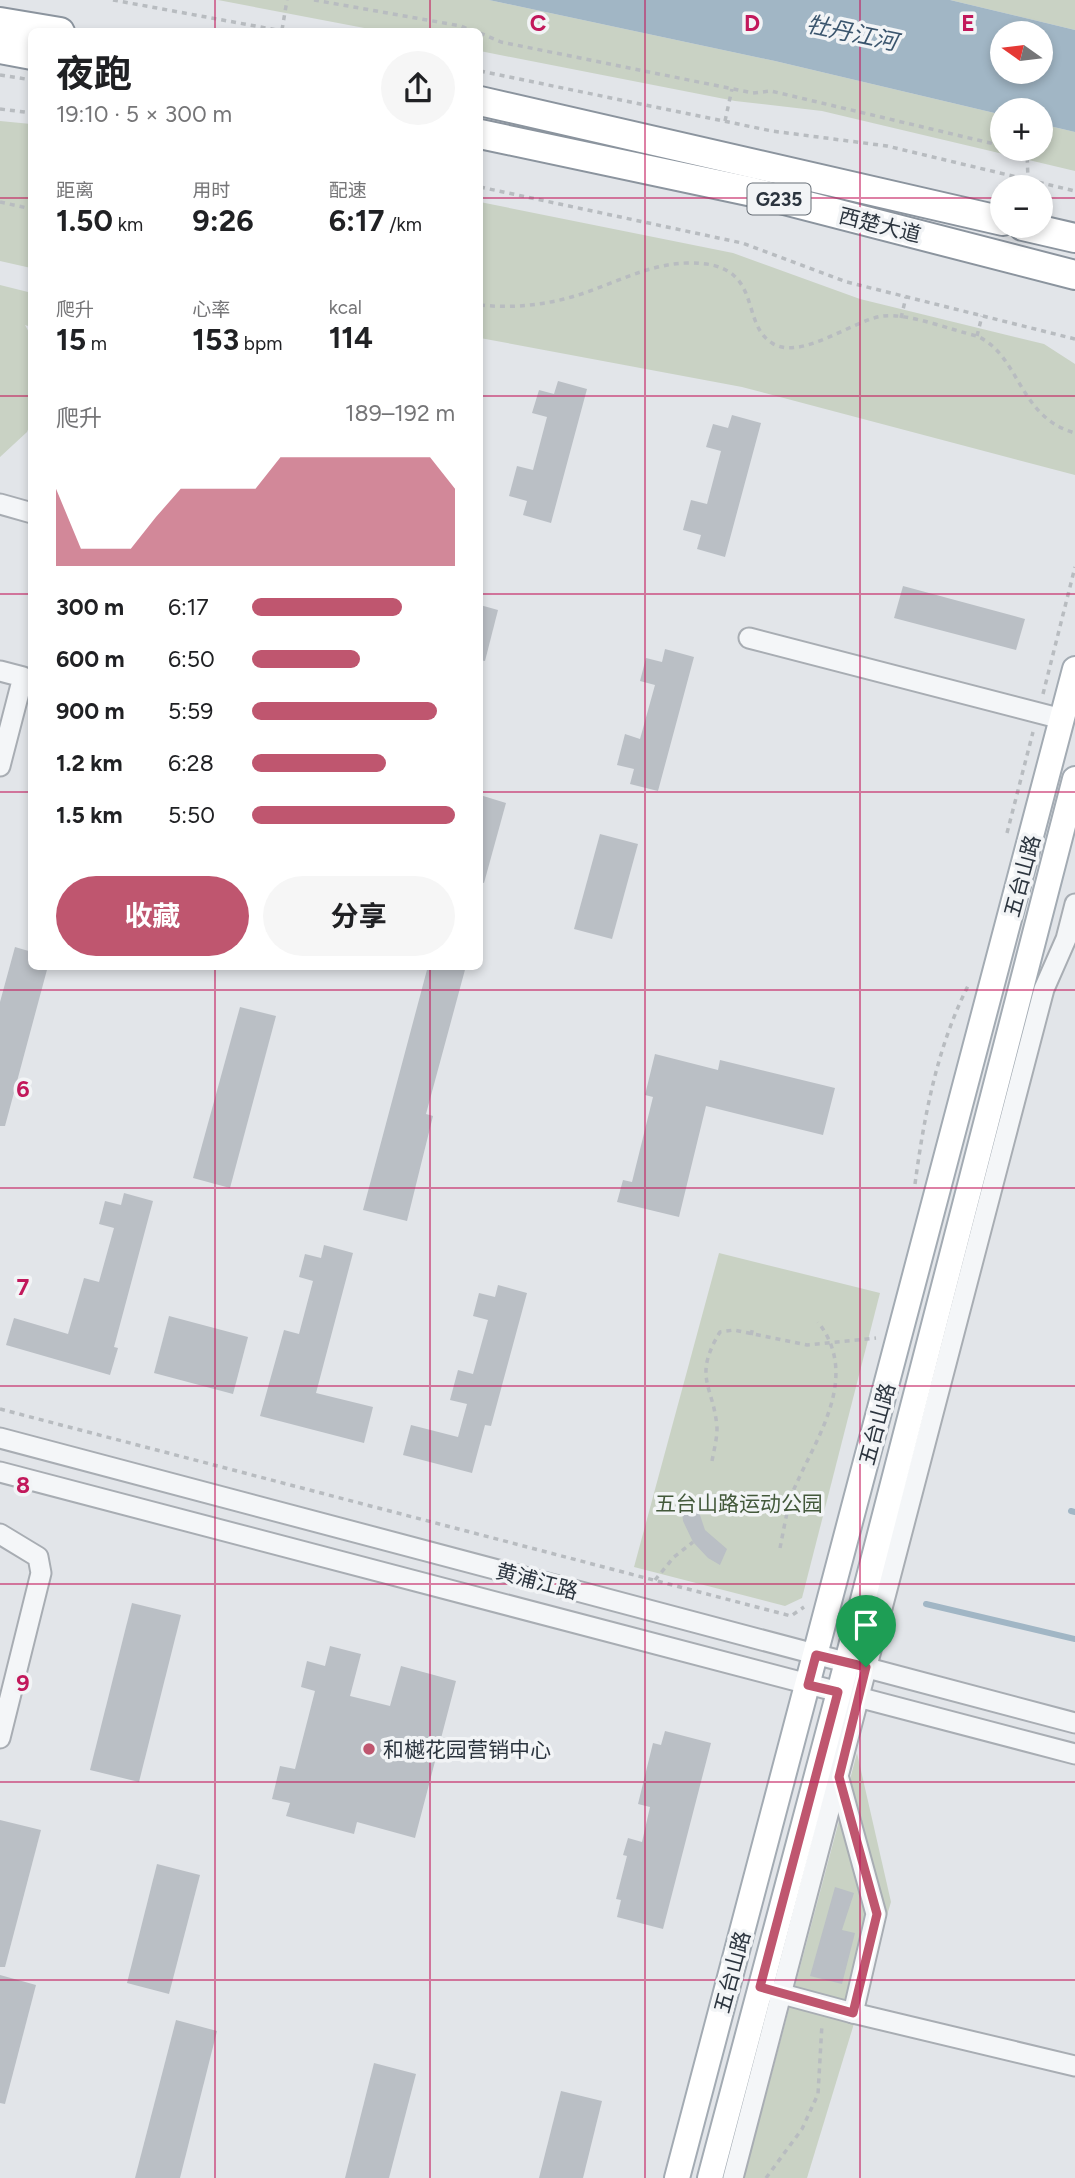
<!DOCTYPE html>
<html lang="zh">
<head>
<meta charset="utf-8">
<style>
	:root { --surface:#fff; --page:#f6f6f6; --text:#202124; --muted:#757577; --accent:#bf566f }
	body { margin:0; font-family:Figtree,"Noto Sans SC",sans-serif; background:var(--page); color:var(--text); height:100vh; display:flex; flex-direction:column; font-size:26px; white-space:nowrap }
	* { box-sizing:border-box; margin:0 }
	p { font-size:23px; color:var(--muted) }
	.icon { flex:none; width:38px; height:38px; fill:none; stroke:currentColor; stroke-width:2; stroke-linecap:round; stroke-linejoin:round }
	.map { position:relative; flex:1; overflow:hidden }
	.side { position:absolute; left:28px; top:28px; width:455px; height:942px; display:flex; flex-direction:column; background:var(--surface); border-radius:10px; box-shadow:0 4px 10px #0003 }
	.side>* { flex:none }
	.needle { width:46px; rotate:284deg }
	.controls { position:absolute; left:990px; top:21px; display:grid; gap:14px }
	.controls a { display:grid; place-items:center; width:63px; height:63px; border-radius:50%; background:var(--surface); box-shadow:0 4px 10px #0003; font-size:35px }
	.pin { position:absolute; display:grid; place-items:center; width:60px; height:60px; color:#fff; margin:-72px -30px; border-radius:50% 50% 50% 0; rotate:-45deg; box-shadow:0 0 7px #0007 }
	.pin .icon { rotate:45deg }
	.round { display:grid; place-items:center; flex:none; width:74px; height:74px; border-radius:37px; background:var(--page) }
	.summary { display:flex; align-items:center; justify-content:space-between; height:119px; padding:0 28px }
	h1 { font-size:38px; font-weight:700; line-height:52px }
	.metrics { display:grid; grid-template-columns:repeat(3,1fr); gap:10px; height:119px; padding:7px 28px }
	.metrics div { display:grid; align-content:center }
	.metrics b { font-size:30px; font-weight:700 }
	.metrics small { font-size:19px; font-weight:400 }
	.metrics p { font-size:19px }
	.chart { height:196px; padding:14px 28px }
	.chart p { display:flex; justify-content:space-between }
	.chart svg { width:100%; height:126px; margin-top:7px; fill:var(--accent); opacity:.7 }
	.action { display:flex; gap:14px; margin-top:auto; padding:14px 28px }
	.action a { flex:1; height:80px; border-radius:42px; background:var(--accent); color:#fff; font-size:28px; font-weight:700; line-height:80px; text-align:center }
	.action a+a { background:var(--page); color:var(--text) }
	ul { padding:0 28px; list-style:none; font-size:23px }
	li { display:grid; grid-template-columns:112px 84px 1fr; align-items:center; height:52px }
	li i { height:18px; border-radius:9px; background:var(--accent) }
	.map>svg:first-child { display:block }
</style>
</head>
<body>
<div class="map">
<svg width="1075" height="2178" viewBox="0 0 1075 2178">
	<rect width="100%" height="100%" fill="#e2e5e9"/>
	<g fill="#c9d2c4">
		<polygon points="218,0 489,0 775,61 1003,115 1003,149 1041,149 1041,124 1075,132 1075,171 822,111 735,101 480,51 480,32 380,31"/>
		<polygon points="950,0 1075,0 1075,30"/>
		<polygon points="0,121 31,124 31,268 0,261"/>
		<polygon points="480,202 733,253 860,299 1044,344 1075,364 1075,475 742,387 480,338"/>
		<polygon points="0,285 32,293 31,327 25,325 31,336 31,422 27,432 0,457"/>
		<polygon points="719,1253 880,1293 802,1598 785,1606 634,1567"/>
		<polygon points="857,1753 891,1902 807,2178 744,2178"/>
	</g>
	<path fill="#a1b6c5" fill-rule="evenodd" d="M489 0H950L1075 30V132L1041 124V110H1003V115L775 61ZM1003 33H1041V72H1003Z"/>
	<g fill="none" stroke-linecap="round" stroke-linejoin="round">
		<g stroke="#a1b6c5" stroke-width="6">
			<polyline points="1071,1511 1075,1512"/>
			<polyline points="926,1604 1075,1639"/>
		</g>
	</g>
	<g fill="#babfc5">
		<polygon points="558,381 587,389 551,523 523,515 527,501 509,496 517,466 533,470 547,417 532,413 539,390 554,394"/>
		<polygon points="732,415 761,423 725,557 697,549 701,535 683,530 691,500 707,504 721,451 706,447 713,424 728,428"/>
		<polygon points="903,586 1025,619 1016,650 894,618"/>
		<polygon points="480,605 498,610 485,661 480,660"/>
		<polygon points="665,649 694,657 658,791 630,784 634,769 617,765 625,734 640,739 655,685 640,681 646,658 662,662"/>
		<polygon points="480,795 506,803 484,883 480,882"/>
		<polygon points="600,834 638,844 612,939 574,929"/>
		<polygon points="15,947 32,952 32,966 48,966 5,1126 0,1126 0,1002"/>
		<polygon points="428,966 466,966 426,1114 433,1116 407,1221 363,1210"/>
		<polygon points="240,1007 276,1016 230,1188 193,1178"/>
		<polygon points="655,1054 718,1070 720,1060 835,1088 823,1135 706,1106 679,1217 617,1202 623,1180 632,1182 653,1097 645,1095"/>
		<polygon points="124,1193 153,1201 114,1347 118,1348 110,1375 6,1345 14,1318 68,1334 84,1278 99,1282 114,1228 99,1224 105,1201 121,1205"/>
		<polygon points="324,1245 353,1253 316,1393 373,1407 364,1443 260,1416 284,1330 299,1334 313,1281 299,1277 305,1254 321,1258"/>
		<polygon points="498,1285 527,1293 491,1426 485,1425 472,1473 403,1455 411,1425 458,1437 467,1404 450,1400 458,1370 473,1374 488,1320 473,1316 479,1293 495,1297"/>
		<polygon points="169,1316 248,1337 233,1394 154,1373"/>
		<polygon points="682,1512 699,1512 705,1530 727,1549 720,1565 708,1558 693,1542 683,1521"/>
		<polygon points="132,1603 181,1615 139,1782 90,1770"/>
		<polygon points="330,1646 361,1654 350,1696 390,1706 401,1666 456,1681 415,1838 357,1822 354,1834 286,1816 290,1803 272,1799 280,1766 295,1769 315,1691 301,1687 307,1661 325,1666"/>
		<polygon points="665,1731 711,1743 663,1929 617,1917 621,1900 616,1899 627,1856 623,1855 628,1838 642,1842 650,1807 638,1804 653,1743 661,1745"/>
		<polygon points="0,1820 41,1830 5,1967 0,1967"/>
		<polygon points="157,1864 200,1875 169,1994 127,1983"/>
		<polygon points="835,1887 854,1893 842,1930 855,1933 842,1984 810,1976"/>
		<polygon points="0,1975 36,1985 5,2104 0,2103"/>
		<polygon points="176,2020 217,2031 180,2178 135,2178"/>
		<polygon points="374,2063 416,2074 389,2178 345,2178"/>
		<polygon points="561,2091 602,2101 583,2178 539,2178"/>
	</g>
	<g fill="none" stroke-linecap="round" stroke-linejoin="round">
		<g stroke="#a8adb3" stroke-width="23">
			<g id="minor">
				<polyline points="0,504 32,513"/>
				<polyline points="749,638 1062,719"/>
				<polyline points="0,671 23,677 0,766"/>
				<polyline points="0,1438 1075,1723"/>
				<polyline points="0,1472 1075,1754"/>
				<polyline points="0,1534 38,1557 41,1573 0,1738"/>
				<polyline points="771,1991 853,2013 876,1914 839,1779"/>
				<polyline points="853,2013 1075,2066"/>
				<polyline points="733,2178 1044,989 1066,939 1075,904"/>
			</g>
		</g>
		<g stroke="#a3abb3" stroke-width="28">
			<g id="major">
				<polyline points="677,2178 1075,669"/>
				<polyline points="710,2178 847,1662 1075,779"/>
			</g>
		</g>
		<g stroke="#8b949e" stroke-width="32">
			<g id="highway">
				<polyline points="0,22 60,32"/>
				<polyline points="0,49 32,55"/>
				<polyline points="480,101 1003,221"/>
				<polyline points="480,134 753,192 1075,275"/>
				<polyline points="1023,226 1075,238"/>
			</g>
		</g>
		<g stroke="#b8bcc0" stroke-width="3.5" stroke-dasharray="5 5" stroke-linecap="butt">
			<polyline points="113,0 288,32"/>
			<polyline points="314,0 461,26 475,32"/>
			<polyline points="282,30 287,0"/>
			<polyline points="480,33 501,42 753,93 771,91 1003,146"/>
			<polyline points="480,71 772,131 887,146 1075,191"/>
			<polyline points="0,75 32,80"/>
			<polyline points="0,109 32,113"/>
			<polyline points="725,121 732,89"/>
			<polyline points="1013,149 1027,152 1028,180"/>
			<polyline points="480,187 742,243 847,282 1075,339"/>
			<polyline points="0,202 32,209"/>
			<path d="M480 305C508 308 536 306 564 299 605 289 644 264 687 263 766 261 738 322 772 343 800 362 855 319 883 316 909 313 951 330 977 336 1020 355 1018 417 1075 433"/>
			<polyline points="901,318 906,297"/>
			<polyline points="977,336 982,316"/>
			<polyline points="1043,694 1075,567"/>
			<polyline points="1007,833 1033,732"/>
			<path d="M915 1184C924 1117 937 1047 968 986"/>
			<polyline points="751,1335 753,1327"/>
			<polyline points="0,1409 791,1616 804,1607"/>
			<path d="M712 1461C714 1450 717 1439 717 1428 714 1386 692 1378 720 1332L734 1330 807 1345 876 1338"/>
			<path d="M780 1548C784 1529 787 1507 794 1489 816 1438 861 1377 818 1322"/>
			<polyline points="655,1580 674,1557 693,1542"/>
			<polyline points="766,2178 802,2129 818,2094 822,2024"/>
		</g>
		<use href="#minor" stroke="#f4f6f8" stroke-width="19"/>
		<use href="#major" stroke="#fff" stroke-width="24"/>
		<use href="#highway" stroke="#fff" stroke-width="28"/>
	</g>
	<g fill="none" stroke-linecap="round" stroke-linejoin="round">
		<g stroke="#fff" stroke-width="14">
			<polygon id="route" points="816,1655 866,1667 839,1777 877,1914 853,2013 760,1987 838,1692 808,1685"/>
		</g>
		<use href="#route" stroke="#bf566f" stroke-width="9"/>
	</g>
	<path fill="none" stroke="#c2185b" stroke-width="2" stroke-opacity="0.55" d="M215 0V32M430 0V32M645 0V2178M860 0V2178M0 198H32M480 198H1003M1041 198H1075M0 396H32M480 396H1075M0 594H32M480 594H1075M0 792H32M480 792H1075M215 966V2178M430 966V2178M0 990H1075M0 1188H1075M0 1386H1075M0 1584H1075M0 1782H1075M0 1980H1075"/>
	<circle fill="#bf566f" stroke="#f2f4f6" stroke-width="2.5" cx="369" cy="1749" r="7"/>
	<g text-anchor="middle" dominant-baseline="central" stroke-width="7" stroke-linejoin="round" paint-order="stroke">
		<rect fill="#f2f4f6" stroke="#676e76" stroke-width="2" x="747.5" y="183.5" width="63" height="31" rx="5"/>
		<g font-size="19" font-weight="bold" fill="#2c353f">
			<text x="779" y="199">G235</text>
		</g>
		<g font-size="21" fill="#2c353f" stroke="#f2f4f6">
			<text transform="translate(880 225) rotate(14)">西楚大道</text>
			<text transform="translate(1022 876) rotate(-75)">五台山路</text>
			<text transform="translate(877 1424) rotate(-75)">五台山路</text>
			<text transform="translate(537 1581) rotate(15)">黄浦江路</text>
			<text transform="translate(732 1972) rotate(-75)">五台山路</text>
		</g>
		<g font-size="21" fill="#43593b" stroke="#f2f4f6">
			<text x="739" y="1503">五台山路运动公园</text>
		</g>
		<g font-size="21" fill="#2c353f" stroke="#f2f4f6" text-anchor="start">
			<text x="383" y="1749">和樾花园营销中心</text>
		</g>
		<g font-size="23" font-style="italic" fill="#3b566e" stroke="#f2f4f6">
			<text transform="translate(852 33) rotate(12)">牡丹江河</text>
		</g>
	</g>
	<g font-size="23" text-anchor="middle" font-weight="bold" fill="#c2185b" stroke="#f2f4f6" stroke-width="7" stroke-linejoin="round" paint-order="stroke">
		<text x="538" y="31">C</text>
		<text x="752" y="31">D</text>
		<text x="968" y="31">E</text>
		<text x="23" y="1097">6</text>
		<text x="23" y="1295">7</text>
		<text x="23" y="1493">8</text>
		<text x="23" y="1691">9</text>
	</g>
</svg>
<div class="controls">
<a><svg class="needle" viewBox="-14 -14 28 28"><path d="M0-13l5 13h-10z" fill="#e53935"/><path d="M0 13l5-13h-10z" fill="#757577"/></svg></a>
<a>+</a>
<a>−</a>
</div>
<div class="pin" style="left:866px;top:1667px;background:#1e9e55"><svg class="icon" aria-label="arrive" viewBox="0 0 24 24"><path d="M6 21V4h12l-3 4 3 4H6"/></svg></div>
<section class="side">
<div class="summary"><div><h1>夜跑</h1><p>19:10 · 5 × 300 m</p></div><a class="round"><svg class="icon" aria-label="share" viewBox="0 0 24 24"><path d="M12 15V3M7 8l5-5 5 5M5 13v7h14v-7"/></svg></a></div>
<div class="metrics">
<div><p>距离</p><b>1.50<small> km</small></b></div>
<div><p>用时</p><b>9:26</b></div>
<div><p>配速</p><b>6:17<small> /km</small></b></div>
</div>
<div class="metrics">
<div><p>爬升</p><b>15<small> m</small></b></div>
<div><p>心率</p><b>153<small> bpm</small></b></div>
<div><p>kcal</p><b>114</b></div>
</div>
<div class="chart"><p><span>爬升</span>189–192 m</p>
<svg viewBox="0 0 160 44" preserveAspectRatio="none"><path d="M0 44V17L10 38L20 38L30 38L40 27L50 17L60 17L70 17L80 17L90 6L100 6L110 6L120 6L130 6L140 6L150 6L160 17V44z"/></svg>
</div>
<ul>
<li><b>300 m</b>6:17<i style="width:74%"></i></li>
<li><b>600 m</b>6:50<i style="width:53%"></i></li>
<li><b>900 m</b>5:59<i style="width:91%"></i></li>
<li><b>1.2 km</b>6:28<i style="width:66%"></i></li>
<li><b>1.5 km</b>5:50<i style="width:100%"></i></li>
</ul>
<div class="action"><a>收藏</a><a>分享</a></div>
</section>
</div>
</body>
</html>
